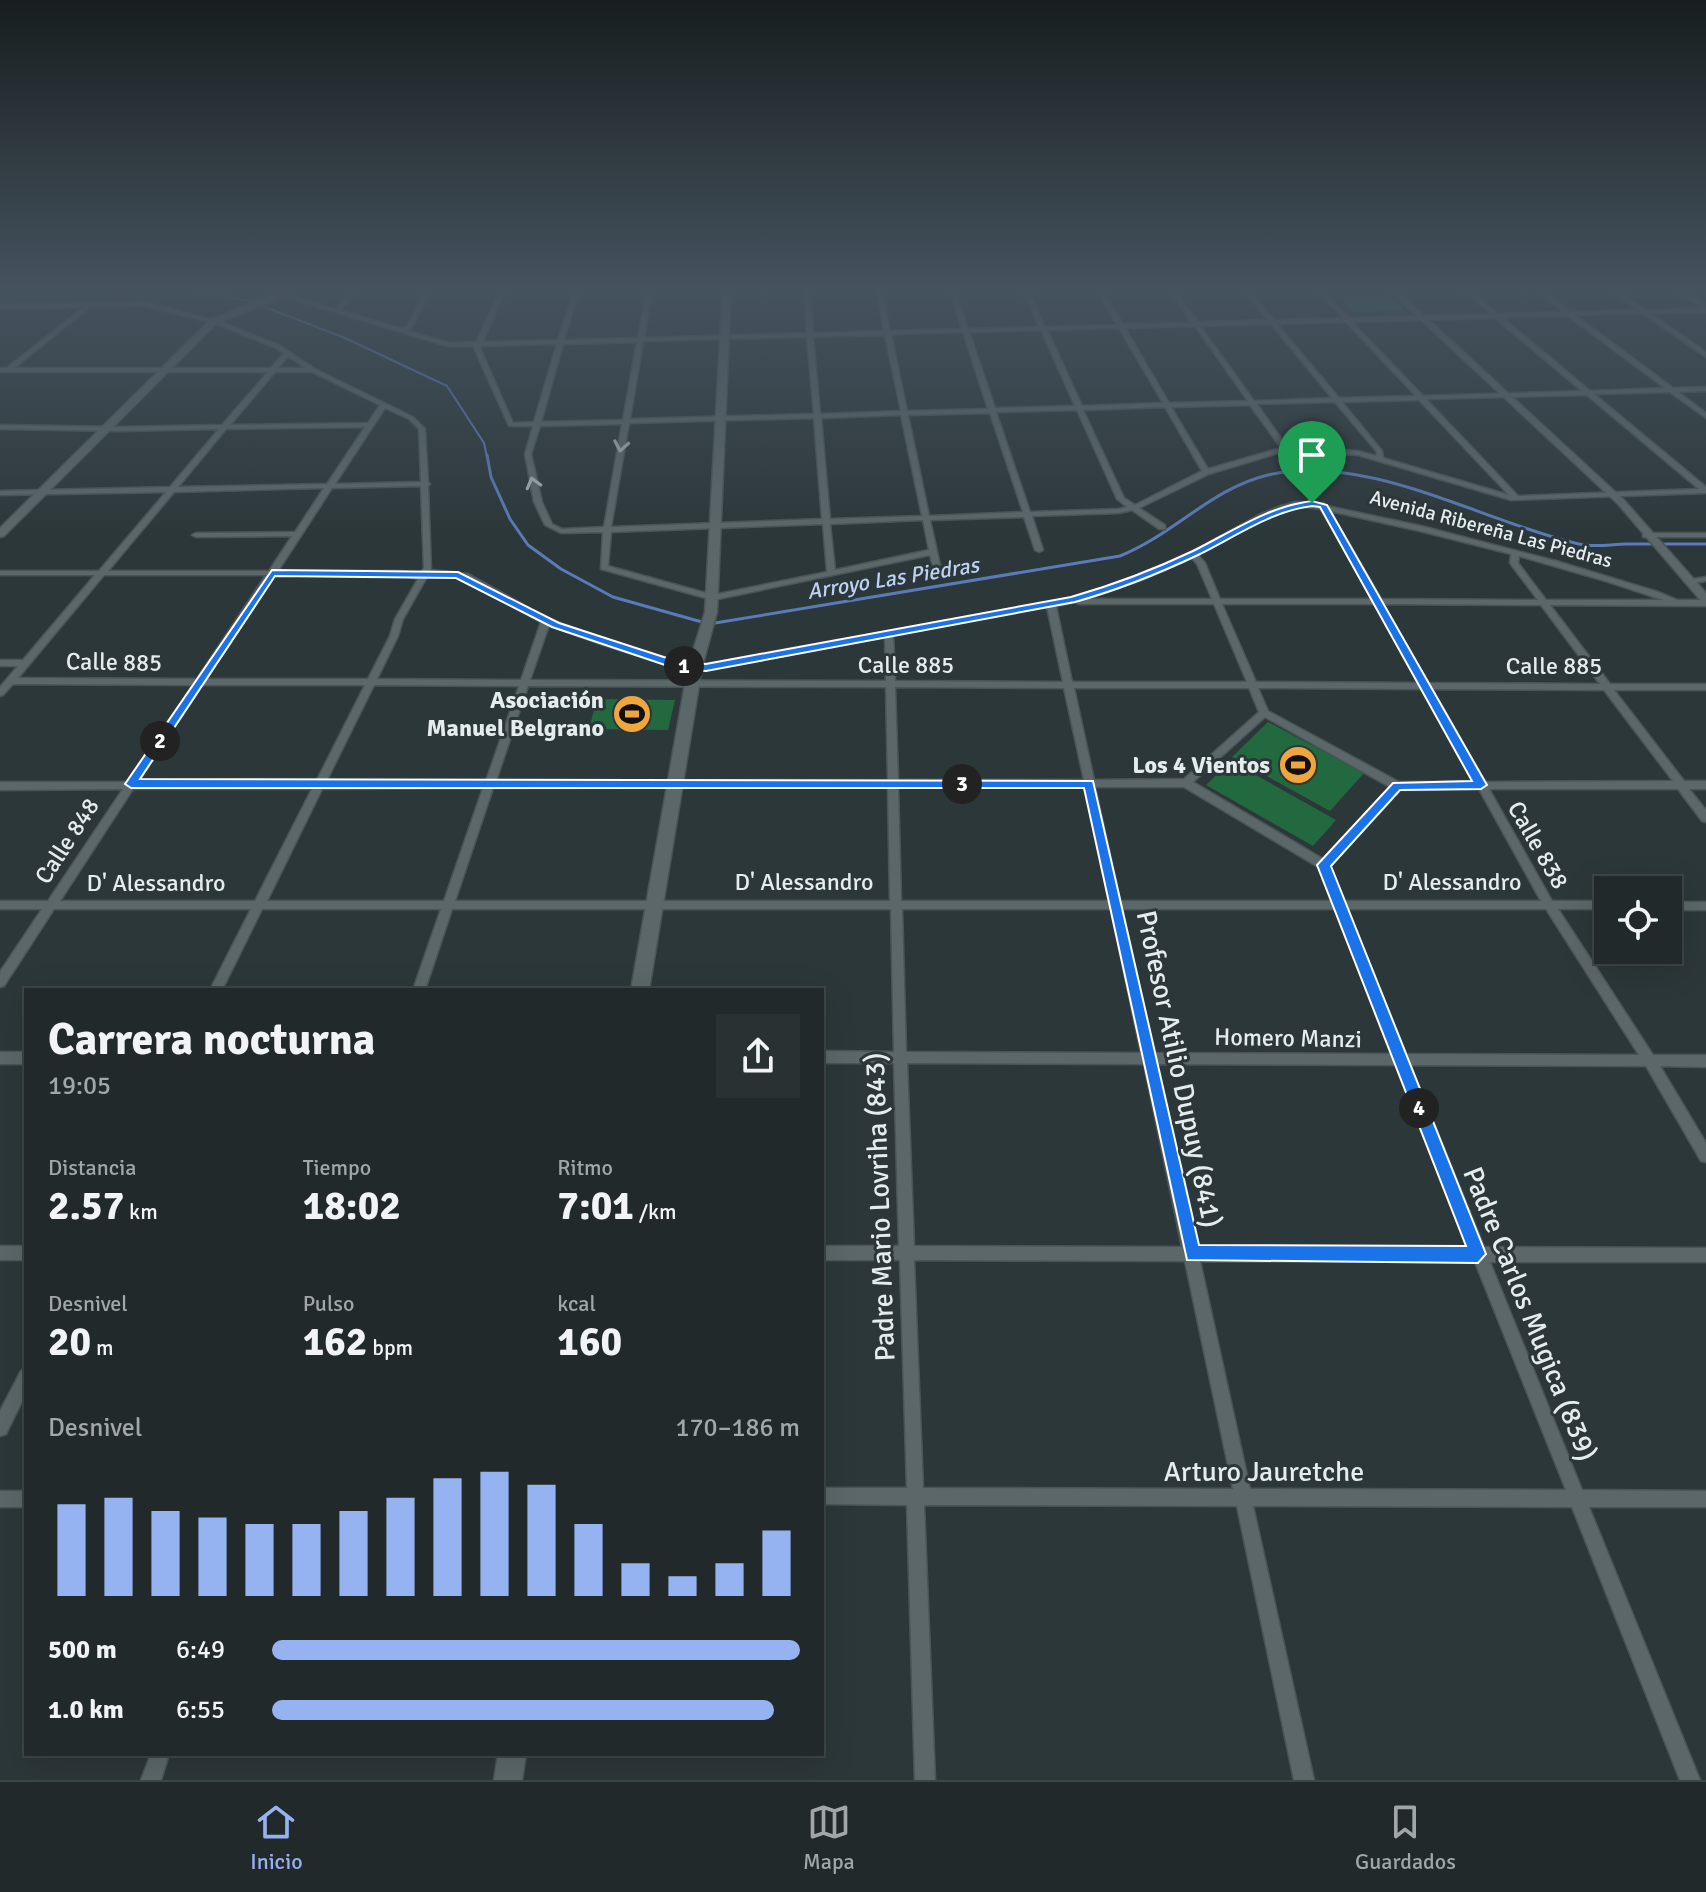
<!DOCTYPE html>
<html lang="es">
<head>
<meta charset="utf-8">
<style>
	:root { --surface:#21292b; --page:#293133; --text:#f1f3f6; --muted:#a2a6a9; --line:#3e4547; --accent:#95b2f1 }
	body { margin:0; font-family:Signika,sans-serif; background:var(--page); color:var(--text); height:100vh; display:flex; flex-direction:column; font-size:30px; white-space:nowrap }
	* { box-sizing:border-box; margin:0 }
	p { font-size:26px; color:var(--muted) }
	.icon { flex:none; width:44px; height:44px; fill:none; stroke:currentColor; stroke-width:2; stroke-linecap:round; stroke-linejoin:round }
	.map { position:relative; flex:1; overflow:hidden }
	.drawer { position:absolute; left:24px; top:988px; width:800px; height:768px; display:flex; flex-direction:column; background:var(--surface); border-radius:0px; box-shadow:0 8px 32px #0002,0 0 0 2px var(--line) }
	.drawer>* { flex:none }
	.fabs { position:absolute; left:1594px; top:876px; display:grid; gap:16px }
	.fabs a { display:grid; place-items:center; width:88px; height:88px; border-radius:0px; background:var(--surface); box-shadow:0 8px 32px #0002,0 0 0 2px var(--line); font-size:40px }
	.pin { position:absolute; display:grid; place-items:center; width:68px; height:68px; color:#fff; margin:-82px -34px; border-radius:50% 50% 50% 0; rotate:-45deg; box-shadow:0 0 8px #0007 }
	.pin .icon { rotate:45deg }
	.km { position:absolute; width:40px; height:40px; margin:-20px; border-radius:50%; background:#222; color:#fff; font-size:22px; line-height:40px; text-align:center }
	.round { display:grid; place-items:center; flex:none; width:84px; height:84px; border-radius:0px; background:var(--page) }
	.summary { display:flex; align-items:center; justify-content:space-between; height:136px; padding:0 24px }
	h1 { font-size:44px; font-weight:700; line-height:60px }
	.metrics { display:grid; grid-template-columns:repeat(3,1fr); gap:12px; height:136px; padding:8px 24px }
	.metrics div { display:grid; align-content:center }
	.metrics b { font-size:40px; font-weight:700 }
	.metrics small { font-size:22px; font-weight:400 }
	.metrics p { font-size:22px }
	.chart { height:224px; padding:16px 24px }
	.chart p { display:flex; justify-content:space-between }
	.chart svg { width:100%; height:144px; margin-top:8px; stroke:var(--accent); stroke-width:6 }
	ul { padding:0 24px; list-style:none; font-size:26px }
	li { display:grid; grid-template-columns:128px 96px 1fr; align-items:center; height:60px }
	li i { height:20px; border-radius:10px; background:var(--accent) }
	.dock { display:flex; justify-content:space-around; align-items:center; height:112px; border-top:2px solid var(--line); background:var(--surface); font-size:22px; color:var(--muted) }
	.dock a { display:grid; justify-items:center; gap:4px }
	.dock .active { color:var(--accent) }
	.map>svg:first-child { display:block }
</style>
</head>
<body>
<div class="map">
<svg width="1706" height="1780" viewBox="0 0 1706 1780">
	<rect width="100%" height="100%" fill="#2c3739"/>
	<g fill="#23693f">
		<polygon points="1391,297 1405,311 1353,312 1341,298"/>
		<polygon points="597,699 675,700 668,730 589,729"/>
		<polygon points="1268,722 1364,773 1330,811 1232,757"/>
		<polygon points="1231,761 1336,820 1313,846 1206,785"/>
	</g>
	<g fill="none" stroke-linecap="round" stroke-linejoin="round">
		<g stroke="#5b7ab7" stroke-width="2">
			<polyline points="188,287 249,301 345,338 447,386 484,443 487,457"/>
			<polyline points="0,289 169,287"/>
		</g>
		<path stroke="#5b7ab7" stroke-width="3" d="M487 455 491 477 510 519 528 545 561 569 613 597 709 624 1120 556C1173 535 1212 488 1268 475 1368 452 1483 522 1579 544 1595 548 1611 544 1627 544 1653 544 1680 544 1706 544"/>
		<g stroke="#4a5455" stroke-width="3">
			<g id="minor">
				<path d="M356 287H362L340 310 402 329 407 326 429 287H433L412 327 407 331 449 343 476 342 502 287H507L483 342 558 340 575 287H580L564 340 638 338 648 287H653L644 338 807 333 804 287H809L813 333 884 331 876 287H881L890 331 962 329 949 287H954L968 329 1039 327 1022 287H1027L1045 327 1117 325 1096 287H1100L1123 324 1192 323 1168 287H1172L1198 322 1268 320 1241 287H1246L1274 320 1343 318 1314 287H1319L1349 318 1491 314 1460 287H1465L1498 314 1564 312 1532 287H1537L1571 312 1638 310 1606 287H1611L1645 310 1703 308 1672 287H1678L1706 305V312L1650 313 1706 352V357L1642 313 1575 315 1673 388 1706 387V391L1678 392 1706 413V418L1670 392 1594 394 1706 487V493L1511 500 1358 455 1285 451 1209 474 1139 508 1165 525V529H1159L1132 510 1119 513 1032 516 1043 550 1039 552 1035 550 1024 517 930 520 940 565 939 567H933L930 555 713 600 601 569 603 532 561 533 545 525 534 502 525 454 533 426H509L474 348 475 346H447L276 294 281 293 335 309ZM1568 316 1665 388 1590 391 1502 317ZM1495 318 1582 391 1423 396 1352 322ZM1346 322 1416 396 1339 398 1277 324ZM1271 324 1332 398 1254 401 1200 326ZM1195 326 1248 401 1169 403 1125 328ZM1119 328 1163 403 1082 406 1047 330ZM1041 330 1075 406 995 408 969 332ZM963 332 988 409 907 411 891 334ZM885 335 901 411 820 414 813 337ZM807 337 814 414 630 419 643 341ZM637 342 623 420 541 422 563 344ZM557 344 534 422 513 423 480 348 481 346ZM1587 395 1699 489 1518 496 1426 399ZM1419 400 1509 495 1383 458 1382 451 1342 402ZM1335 402 1377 452 1376 456 1358 451 1287 447 1257 404ZM1250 405 1281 448 1208 469 1171 407ZM1165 407 1202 471 1135 505 1124 498 1083 410ZM1077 410 1117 499 1127 507 1119 509 1030 512 996 412ZM990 413 1023 512 929 516 908 415ZM901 415 922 516 830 519 821 418ZM814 418 822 519 611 527 629 423ZM622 424 604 527 562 529 552 524 542 502 531 454 540 426ZM923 520 929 550 835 570 830 524ZM823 524 827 572 713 595 608 566 611 532Z"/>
				<path d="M144 302 221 322 280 346 315 369 413 417 425 429 428 482 430 484 428 486 431 570 468 574 549 619 607 640 679 662 706 664 1071 598 1121 582 1172 561 1205 545 1259 515 1281 506 1295 502 1320 504 1323 503 1327 506 1421 526 1556 561 1658 592 1677 600H1706V606L1550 605 1610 684H1706V690H1614L1684 781H1706V789H1689L1706 810V822L1702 821 1678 789H1489L1552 901H1608V909H1558L1653 1055H1706V1067L1660 1066 1706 1143V1162L1701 1161 1646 1066 1410 1065 1484 1247 1706 1248V1262H1490L1582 1490 1706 1491V1507H1589L1700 1780H1680L1572 1507 1253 1506 1314 1780H1294L1237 1506 924 1505 935 1780H915L907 1505 822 1504V1488H907L900 1260H822V1246H899L894 1063H822V1051L894 1052 891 909H452L425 990H413L441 909H262L222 990H210L251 909H54L4 986 0 987V972L42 909H0V901H48L123 789 0 790V782H127L193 685 13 684 3 695 0 696V687L18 666H0V660H23L95 575H0V571H99L166 492 0 495V491L170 487 219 429 119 431 0 429V425L119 427 222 425 268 372H0V368H7L84 307 0 309V305ZM144 306 217 324 276 348 284 353 271 368H14L90 307ZM288 356 306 368H278ZM275 372H312L380 405 368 423 230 425ZM385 408 409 419 419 429 421 482 335 484ZM365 427 327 484 178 487 226 429ZM421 486 424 568 420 574 401 571H278L332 488ZM324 488 295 532 196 533 192 535 196 537 292 536 269 571H108L174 492ZM1295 506 1321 509 1372 599H1220L1205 563 1198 555 1264 519ZM1330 511 1420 531 1511 554 1510 563 1538 600 1381 599ZM1519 556 1609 582 1663 600H1546L1518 563ZM1192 558 1197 564 1212 599H1086L1144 579ZM104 575H266L197 679 18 678ZM274 575H401L418 579 395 619 390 636 368 679H206ZM428 575 463 578 541 622 521 680 377 679 398 636 403 619ZM1075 602 1079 604H1214L1247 682H1072L1056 606ZM1222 604H1375L1419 683 1256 682ZM1383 604 1541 605 1600 684 1428 683ZM1047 607 1063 682 895 681 893 635ZM549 625 601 644 675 667 706 670 885 637 886 681 530 680ZM202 685H365L316 782H138ZM374 685 519 686 486 781 326 782ZM528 686 886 687 888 780 496 781ZM895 687 1064 688 1084 780H898ZM1074 688H1249L1259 712 1184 779 1094 780ZM1258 688 1422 689 1474 782H1399L1268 711ZM1432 689 1604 690 1673 781 1485 782ZM1265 717 1390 787 1323 859 1193 782ZM888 787 890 901H455L493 788ZM898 787H1085L1109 901H901ZM1095 787H1184L1320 868 1333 901H1120ZM483 788 444 901H267L322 789ZM133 789H312L255 901H60ZM1479 789 1541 901H1344L1330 866 1400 790ZM902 909H1111L1141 1053 906 1052ZM1122 909H1336L1393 1054 1154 1053ZM1347 909H1546L1639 1055 1406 1054ZM907 1063 1144 1064 1182 1247 914 1246ZM1156 1064 1398 1065 1470 1247H1196ZM914 1260 1185 1261 1233 1489 923 1488ZM1200 1261 1475 1262 1566 1490 1250 1489Z"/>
				<rect x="1643" y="533" width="63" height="4"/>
				<polygon points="1706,577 1706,581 1689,584 1685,582 1686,580"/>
				<rect x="1668" y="902" width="38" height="8"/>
				<rect x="0" y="1052" width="26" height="12"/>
				<rect x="0" y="1246" width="26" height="14"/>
				<polygon points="26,1368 26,1393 6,1434 0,1436 0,1411 21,1371"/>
				<rect x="0" y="1491" width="26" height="16"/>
				<polygon points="151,1754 169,1754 161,1780 141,1780"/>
			</g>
		</g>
		<g stroke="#4a5455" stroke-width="3">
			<polygon id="tertiary" points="1386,287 1393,287 1624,500 1706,593 1706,603 1702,602 1618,504"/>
		</g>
		<g stroke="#4a5455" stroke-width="3">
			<g id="secondary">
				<polygon points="281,287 289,287 277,299 216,324 4,536 0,537 0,528 210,320 271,295"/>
				<polygon points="723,287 731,287 717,612 702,667 649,990 631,990 688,667 705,612"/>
				<polygon points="498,1754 526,1754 522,1780 494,1780"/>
			</g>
		</g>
		<use href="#minor" fill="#5b6769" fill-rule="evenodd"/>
		<use href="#tertiary" fill="#5b6769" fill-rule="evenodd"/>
		<use href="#secondary" fill="#5b6769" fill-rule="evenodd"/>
	</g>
	<defs><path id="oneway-chevron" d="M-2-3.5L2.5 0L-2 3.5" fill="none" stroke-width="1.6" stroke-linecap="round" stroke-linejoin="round" transform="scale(2)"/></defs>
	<g stroke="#a7b0b2">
		<use href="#oneway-chevron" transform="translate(621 446) rotate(100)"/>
		<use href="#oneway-chevron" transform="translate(533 483) rotate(-105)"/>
	</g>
	<linearGradient id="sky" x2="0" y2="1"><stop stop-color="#181e1f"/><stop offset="0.54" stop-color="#45535f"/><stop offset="1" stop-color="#45535f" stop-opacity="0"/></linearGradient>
	<rect width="1706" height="536" fill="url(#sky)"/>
	<path fill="#1a73e8" stroke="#fff" stroke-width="2" fill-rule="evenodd" d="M1312 501 1327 505 1487 785 1481 789 1400 790 1331 866 1486 1254 1478 1263 1187 1260 1084 788H131L125 784 272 570 458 572 559 623 679 662 706 664 1071 597C1113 585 1153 570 1193 551 1231 532 1269 506 1312 501ZM1312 506 1320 507 1472 781 1393 783 1317 865 1466 1246 1199 1245 1093 781 140 779 275 576 456 578 552 627 674 668 706 671 1075 602C1118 590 1158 574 1198 555 1235 537 1271 511 1312 506Z"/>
	<defs>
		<g id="stadium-disc" transform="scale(2)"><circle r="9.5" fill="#f0a63e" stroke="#2c3739"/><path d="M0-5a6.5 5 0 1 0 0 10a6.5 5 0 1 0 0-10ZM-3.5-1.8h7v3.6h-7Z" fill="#111"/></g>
	</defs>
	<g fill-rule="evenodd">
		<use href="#stadium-disc" x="632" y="714"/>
		<use href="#stadium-disc" x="1298" y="765"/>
	</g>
	<g text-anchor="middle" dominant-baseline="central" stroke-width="6" stroke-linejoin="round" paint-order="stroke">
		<g font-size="20" fill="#e5eced" stroke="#2c3739">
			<text transform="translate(1491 529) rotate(15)">Avenida Ribereña Las Piedras</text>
		</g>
		<g font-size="22" font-style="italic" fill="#bfd1f4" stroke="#2c3739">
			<text transform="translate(893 578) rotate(-9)">Arroyo Las Piedras</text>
		</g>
		<g font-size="24" fill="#e5eced" stroke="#2c3739">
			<text transform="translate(114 662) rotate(1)">Calle 885</text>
			<text x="906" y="665">Calle 885</text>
			<text x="1554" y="666">Calle 885</text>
			<text transform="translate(67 841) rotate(-57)">Calle 848</text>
			<text transform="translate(1538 845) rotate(60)">Calle 838</text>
			<text x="804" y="882">D' Alessandro</text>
			<text x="1452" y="882">D' Alessandro</text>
			<text x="156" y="883">D' Alessandro</text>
			<text transform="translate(1288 1038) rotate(1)">Homero Manzi</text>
		</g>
		<g font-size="24" font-weight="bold" fill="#e5eced" stroke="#2c3739" text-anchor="end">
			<text x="604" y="700">Asociación<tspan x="604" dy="28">Manuel Belgrano</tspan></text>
			<text x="1270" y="765">Los 4 Vientos</text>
		</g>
		<g font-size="28" fill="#e5eced" stroke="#2c3739">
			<text transform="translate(1179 1069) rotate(78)">Profesor Atilio Dupuy (841)</text>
			<text transform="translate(880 1207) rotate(-92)">Padre Mario Lovriha (843)</text>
			<text transform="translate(1530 1314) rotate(68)">Padre Carlos Mugica (839)</text>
			<text x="1264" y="1472">Arturo Jauretche</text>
		</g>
	</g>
</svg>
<div class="fabs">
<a><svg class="icon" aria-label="locate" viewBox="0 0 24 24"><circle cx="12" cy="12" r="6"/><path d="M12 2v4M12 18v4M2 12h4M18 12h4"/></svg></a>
</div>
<div class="pin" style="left:1312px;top:503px;background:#1e9e55"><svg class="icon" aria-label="arrive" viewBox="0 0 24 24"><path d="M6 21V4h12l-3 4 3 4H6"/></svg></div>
<b class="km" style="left:684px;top:666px">1</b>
<b class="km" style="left:160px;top:741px">2</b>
<b class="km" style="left:962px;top:784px">3</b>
<b class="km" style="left:1419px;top:1108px">4</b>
<section class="drawer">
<div class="summary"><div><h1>Carrera nocturna</h1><p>19:05</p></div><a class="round"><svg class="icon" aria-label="share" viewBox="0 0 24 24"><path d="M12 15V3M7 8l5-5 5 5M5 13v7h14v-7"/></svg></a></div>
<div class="metrics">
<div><p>Distancia</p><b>2.57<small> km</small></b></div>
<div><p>Tiempo</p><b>18:02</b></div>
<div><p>Ritmo</p><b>7:01<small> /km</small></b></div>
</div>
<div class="metrics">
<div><p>Desnivel</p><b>20<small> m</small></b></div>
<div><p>Pulso</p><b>162<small> bpm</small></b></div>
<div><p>kcal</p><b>160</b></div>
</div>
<div class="chart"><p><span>Desnivel</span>170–186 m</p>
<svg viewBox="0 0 160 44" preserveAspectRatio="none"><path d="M5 44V16M15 44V14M25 44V18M35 44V20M45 44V22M55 44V22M65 44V18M75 44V14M85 44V8M95 44V6M105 44V10M115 44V22M125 44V34M135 44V38M145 44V34M155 44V24"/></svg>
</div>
<ul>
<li><b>500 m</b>6:49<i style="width:100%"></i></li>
<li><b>1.0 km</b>6:55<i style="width:95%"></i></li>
</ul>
</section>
</div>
<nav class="dock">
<a class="active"><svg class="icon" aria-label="home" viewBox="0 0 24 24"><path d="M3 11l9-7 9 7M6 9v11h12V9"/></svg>Inicio</a>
<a><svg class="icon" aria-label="map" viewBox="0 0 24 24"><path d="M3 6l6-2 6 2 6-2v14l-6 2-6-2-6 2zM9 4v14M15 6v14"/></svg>Mapa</a>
<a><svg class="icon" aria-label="saved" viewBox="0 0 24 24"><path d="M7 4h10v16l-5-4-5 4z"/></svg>Guardados</a>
</nav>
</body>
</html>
